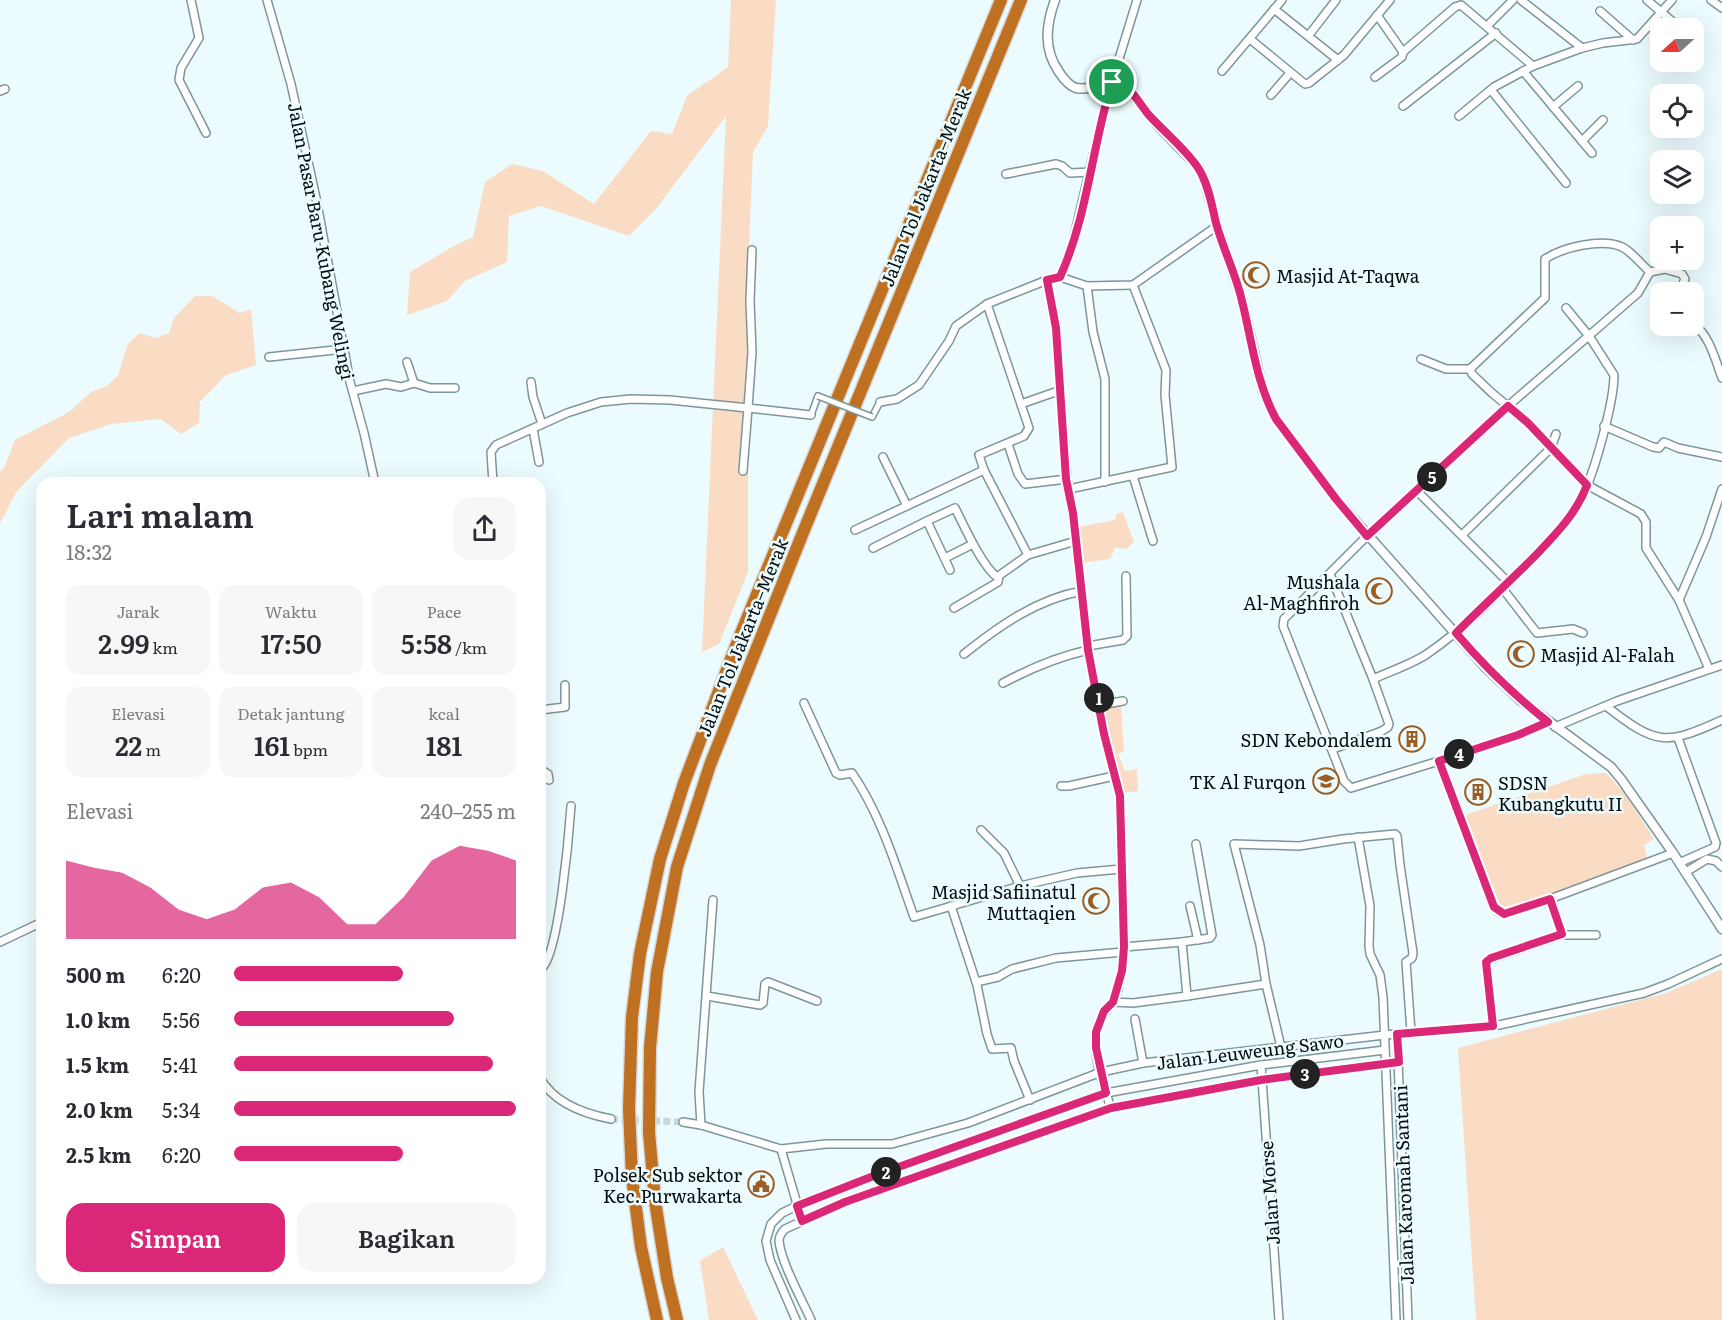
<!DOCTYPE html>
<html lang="id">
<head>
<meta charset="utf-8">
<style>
	:root { --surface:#fff; --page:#f7f7f7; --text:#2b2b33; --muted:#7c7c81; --accent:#db2777 }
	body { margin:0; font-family:Literata,serif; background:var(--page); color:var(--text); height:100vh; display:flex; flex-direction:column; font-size:22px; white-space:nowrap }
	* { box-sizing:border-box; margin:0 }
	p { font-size:20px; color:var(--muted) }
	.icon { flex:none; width:33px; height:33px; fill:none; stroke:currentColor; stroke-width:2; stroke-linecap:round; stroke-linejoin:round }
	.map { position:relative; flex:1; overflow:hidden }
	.side { position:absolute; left:36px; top:477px; width:510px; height:807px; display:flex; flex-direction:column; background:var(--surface); border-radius:18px; box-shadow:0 6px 24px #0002 }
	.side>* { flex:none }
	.needle { width:39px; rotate:249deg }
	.buttons { position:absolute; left:1650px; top:18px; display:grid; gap:12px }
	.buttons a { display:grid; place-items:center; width:54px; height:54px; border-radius:12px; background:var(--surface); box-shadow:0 6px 24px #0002; font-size:30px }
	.pin { position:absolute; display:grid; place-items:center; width:51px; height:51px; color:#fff; margin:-26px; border:3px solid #fff; border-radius:50%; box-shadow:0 2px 6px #0007 }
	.km { position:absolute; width:30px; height:30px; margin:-15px; border-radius:50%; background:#222; color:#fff; font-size:16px; line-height:30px; text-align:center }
	.round { display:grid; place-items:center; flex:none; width:63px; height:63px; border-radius:18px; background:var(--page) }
	.headline { display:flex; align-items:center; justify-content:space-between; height:102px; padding:0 30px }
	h1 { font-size:33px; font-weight:600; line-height:45px }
	.stats { display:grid; grid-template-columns:repeat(3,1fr); gap:9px; height:102px; padding:6px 30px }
	.stats div { display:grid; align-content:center; border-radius:15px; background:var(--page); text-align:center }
	.stats b { font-size:26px; font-weight:600 }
	.stats small { font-size:16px; font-weight:400 }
	.stats p { font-size:16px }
	.chart { height:168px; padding:12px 30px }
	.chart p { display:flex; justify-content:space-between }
	.chart svg { width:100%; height:108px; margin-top:6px; fill:var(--accent); opacity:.7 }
	.cta { display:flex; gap:12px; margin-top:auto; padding:12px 30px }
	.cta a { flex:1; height:69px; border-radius:18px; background:var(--accent); color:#fff; font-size:24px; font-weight:600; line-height:69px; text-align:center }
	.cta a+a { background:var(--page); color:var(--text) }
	ul { padding:0 30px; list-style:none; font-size:20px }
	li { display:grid; grid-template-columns:96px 72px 1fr; align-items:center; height:45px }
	li i { height:15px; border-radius:8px; background:var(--accent) }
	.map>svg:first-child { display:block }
</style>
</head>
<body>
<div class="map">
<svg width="1722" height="1320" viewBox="0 0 1722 1320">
	<rect width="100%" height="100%" fill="#ecfcfe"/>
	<g fill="#fadcc5">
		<polygon points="731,0 776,0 768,126 753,152 748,268 748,572 719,644 702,652 726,116 655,210 629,236 541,206 509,216 507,262 465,281 447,301 407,315 410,272 452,247 473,237 485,182 512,164 543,171 594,204 651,131 672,134 687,96 728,67"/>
		<polygon points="195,296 212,296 240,313 251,309 256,365 226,375 200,402 199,423 181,434 161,419 111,424 69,438 17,491 0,523 0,471 4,468 15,440 69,412 91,392 107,386 118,375 128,344 140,333 155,338 169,333 174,318"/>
		<polygon points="1123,512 1134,542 1126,549 1115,548 1110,559 1082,563 1078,527 1115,520 1116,514"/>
		<polygon points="1121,705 1124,751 1118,754 1125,771 1137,769 1138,791 1122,793 1107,735 1103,707"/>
		<polygon points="1606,773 1626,795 1654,839 1644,845 1649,865 1502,910 1465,815 1586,774"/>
		<polygon points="1722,969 1722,1320 1476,1320 1458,1048 1666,993"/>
		<polygon points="723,1247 758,1320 709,1320 700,1261"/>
	</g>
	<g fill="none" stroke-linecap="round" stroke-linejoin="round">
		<polyline stroke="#c9d8da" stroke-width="7" stroke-dasharray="7 3.5" stroke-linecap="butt" points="611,1119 683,1122"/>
		<g stroke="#7d969a" stroke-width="8">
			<g id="pedestrian">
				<polyline points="811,415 818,396"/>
				<polyline points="872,417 880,402"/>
			</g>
		</g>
		<g stroke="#7d969a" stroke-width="10">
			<g id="minor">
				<polyline points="191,0 199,38 181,68 179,80 206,133"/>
				<polyline points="267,0 291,84 316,198 350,382 364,433 375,483"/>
				<polyline points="1521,0 1582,48"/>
				<polyline points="1647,0 1680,28"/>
				<polyline points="1711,0 1722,8"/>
				<polyline points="1274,9 1338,60"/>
				<polyline points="1600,11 1633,40"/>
				<polyline points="1487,26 1513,0"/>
				<polyline points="1309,35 1336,0"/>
				<polyline points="1250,39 1305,84 1309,83 1344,55 1390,0"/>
				<polyline points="1403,52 1455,7 1461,5 1533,66"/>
				<polyline points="1222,71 1282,0"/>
				<polyline points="1523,71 1592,153"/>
				<polyline points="1375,77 1402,57 1403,52 1377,15"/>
				<polyline points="1491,90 1566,183"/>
				<polyline points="0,91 5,89"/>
				<polyline points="1271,95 1290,73"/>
				<polyline points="1403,106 1496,33"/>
				<polyline points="1553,107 1578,86"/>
				<polyline points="1459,116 1494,87 1533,66 1582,48 1603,43 1637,39 1672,0"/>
				<polyline points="1582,141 1603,120"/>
				<polyline points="1006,174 1056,164 1062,166 1070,173 1091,172"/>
				<polyline points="752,250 750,301 752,352 748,408 811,415"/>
				<polyline points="1650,272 1665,269 1682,274 1685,279 1679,292"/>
				<polyline points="1060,277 1073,241 1106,101 1137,0"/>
				<path d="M1047 280 1056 328 1067 479 1073 513 1088 650 1104 734 1120 796 1124 947C1121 964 1122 986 1113 1002 1107 1011 1101 1013 1098 1025 1090 1051 1103 1084 1111 1108"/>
				<polyline points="1087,286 1093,332 1105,379 1105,482"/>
				<polyline points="987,304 1029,428 1024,436 979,455 984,470 1028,555"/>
				<path d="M1694 324C1710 337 1715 359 1722 378"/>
				<polyline points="269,357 344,349"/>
				<polyline points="1421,359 1446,369 1470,369"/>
				<polyline points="531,382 533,397 542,424"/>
				<polyline points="414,383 430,388 455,388"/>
				<polyline points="353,391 386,384 401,387 414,383 407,362"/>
				<polyline points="880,402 897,399 919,385 949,341 956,326 987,304 1047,280 1060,277 1087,286 1133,285 1217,226"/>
				<polyline points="1021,404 1061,390"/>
				<polyline points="1604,426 1653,447 1659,448 1664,442 1678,448 1722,457"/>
				<polyline points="533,429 539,462"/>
				<polyline points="1008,444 1018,474 1025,484 1067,479"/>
				<polyline points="883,457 907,506"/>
				<polyline points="1133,476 1153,541"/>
				<polyline points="493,483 491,452 496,445 567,413 601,402 631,399 670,400 748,408 743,471"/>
				<polyline points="1069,489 1172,467 1165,395 1166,370 1133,285"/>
				<polyline points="1417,491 1509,583"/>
				<polyline points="855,530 984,470"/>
				<polyline points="1462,535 1551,448 1556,434"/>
				<polyline points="873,548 927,521"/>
				<polyline points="945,558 973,544"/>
				<path d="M950 570 927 521 955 508C964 526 982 566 997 577L1028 555 1076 541"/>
				<polyline points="1330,574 1373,679 1389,724 1388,727 1382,731 1333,749"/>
				<polyline points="1503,589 1537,633 1573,629 1583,633"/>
				<polyline points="1679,600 1706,537 1722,489"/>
				<polyline points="954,608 998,582 999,576"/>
				<polyline points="1088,646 1123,640 1127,636 1126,576"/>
				<path d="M964 654C999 626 1037 599 1082 591"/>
				<path d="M1373 679C1391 671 1412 664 1427 654 1465 628 1498 594 1529 562 1549 541 1571 521 1583 495 1595 470 1614 402 1614 375L1589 336 1566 308"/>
				<path d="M1003 683C1031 668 1057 657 1088 650"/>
				<path d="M804 703 836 773 840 775 852 773C881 815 897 869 914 917L1020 886 1077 873 1121 869"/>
				<polyline points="1100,705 1123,701"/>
				<path d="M1606 706C1656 745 1665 746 1722 720"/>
				<polyline points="540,710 565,707 565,685"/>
				<path d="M1548 722 1518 735 1439 761 1351 788 1344 781 1283 626 1284 619 1367 536 1508 406 1638 293 1650 272C1641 264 1632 252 1622 247 1602 238 1563 247 1545 259V298L1470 369 1472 374 1492 393 1528 423 1587 485 1641 514 1646 522V548L1679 600 1709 669"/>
				<polyline points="1555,727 1617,701 1722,665"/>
				<polyline points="1678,738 1716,843 1715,847 1679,863"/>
				<polyline points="1439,761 1491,901 1499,912 1504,914 1550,899 1673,853"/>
				<polyline points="540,769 548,774 549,780"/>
				<polyline points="1061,786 1069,786 1114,776"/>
				<polyline points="981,830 1004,853 1020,886"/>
				<polyline points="1358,837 1370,906 1369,946 1370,954 1380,975 1383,997 1396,1320"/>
				<polyline points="1686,872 1707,859 1716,861 1722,867"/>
				<polyline points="1550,899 1562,935"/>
				<polyline points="951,906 977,985 987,1034 992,1049 1011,1048 1014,1061 1030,1100"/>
				<polyline points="1190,906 1198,940"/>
				<polyline points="0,942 42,922"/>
				<polyline points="1124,947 1182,942"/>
				<path d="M540 967H543C559 949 569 835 571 806"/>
				<polyline points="976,982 998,977 1012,969 1056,958 1123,952"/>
				<polyline points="1266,984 1260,945 1234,844 1299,846 1343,839 1395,834 1397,836 1400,865 1413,953 1412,958 1406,962 1411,1032"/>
				<polyline points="707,996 760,1005 763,1003 765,984 768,982 817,1001"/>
				<polyline points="1187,996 1266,984 1281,1047"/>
				<polyline points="1113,1002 1133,1003 1187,996 1182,942 1210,938 1212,935 1196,844"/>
				<polyline points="1135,1019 1143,1063"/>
				<polyline points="1493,1026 1486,962 1491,959 1562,935 1596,935"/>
				<polyline points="1397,1034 1408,1320"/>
				<polyline points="1261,1065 1279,1320"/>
				<path d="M540 1078C554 1103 585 1114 611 1119"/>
				<polyline points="683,1122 701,1125 781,1149 826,1144 892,1144 968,1123 1101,1072 1143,1063 1385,1035 1499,1025 1644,993 1668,984 1722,959"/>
				<polyline points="701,1125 699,1092 713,900"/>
				<polyline points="781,1149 802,1221"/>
				<polyline points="796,1320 770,1260 766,1241 771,1224 782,1213 797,1206 876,1175 1106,1093 1261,1065 1385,1050"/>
				<path d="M811 1320C802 1300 781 1262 779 1241 779 1236 781 1233 785 1229L845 1202 1111 1108 1261 1080 1399 1062"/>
			</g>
		</g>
		<g stroke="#7d969a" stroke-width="11">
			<path id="tertiary" d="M1055 0C1046 25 1043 49 1059 72 1063 78 1069 86 1076 88 1090 91 1105 82 1119 82L1127 88 1160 128 1199 168 1204 178 1217 226 1242 299 1263 391 1276 419 1336 499 1486 668 1520 700 1611 767 1621 779 1673 853 1722 929"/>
		</g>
		<g stroke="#d7d8d9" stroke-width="15">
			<g id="motorway">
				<polyline points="657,1320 641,1247 632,1177 629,1109 632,1017 640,954 660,859 684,783 739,638 1001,0"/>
				<polyline points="677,1320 667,1278 655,1201 649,1132 650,1048 657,972 677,867 710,765 802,535 1021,0"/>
			</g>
		</g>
		<use href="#pedestrian" stroke="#fff" stroke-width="5"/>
		<use href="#minor" stroke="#fff" stroke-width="7"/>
		<use href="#tertiary" stroke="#fff" stroke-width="8"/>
		<use href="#motorway" stroke="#c07021" stroke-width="12"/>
		<g stroke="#7d969a" stroke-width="8" stroke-linecap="butt">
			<polyline id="pedestrian-bridge" points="818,396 872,417"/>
		</g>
		<use href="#pedestrian-bridge" stroke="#fff" stroke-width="5"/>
	</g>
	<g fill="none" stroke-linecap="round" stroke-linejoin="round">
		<g stroke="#fff" stroke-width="12">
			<path id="route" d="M1112 82C1129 82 1138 102 1148 114 1163 131 1190 153 1200 171 1209 187 1212 206 1216 223 1223 249 1236 274 1242 301 1252 341 1256 382 1276 419L1336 499 1367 536 1508 406 1528 423 1587 485C1576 515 1553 537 1532 559 1507 584 1481 608 1456 633 1484 666 1514 695 1548 722L1518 735 1439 761 1494 907 1504 914 1550 899 1562 934 1491 958 1486 962 1493 1026 1397 1034 1399 1062 1261 1080 1111 1108 845 1202 802 1221 797 1206 876 1175 1106 1093 1096 1048V1032L1104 1011 1113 1002 1122 971 1124 947 1120 796 1104 734 1088 650 1073 513 1066 479 1056 328 1047 280 1060 277C1088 215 1092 146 1112 82Z"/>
		</g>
		<use href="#route" stroke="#db2777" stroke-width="8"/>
	</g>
	<defs>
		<g id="mosque-ring" transform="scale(1.35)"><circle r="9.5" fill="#ecfcfe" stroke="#9b5d23" stroke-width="1.5"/><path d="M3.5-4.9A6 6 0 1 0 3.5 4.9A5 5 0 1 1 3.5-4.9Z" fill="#9b5d23"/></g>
		<g id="building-ring" transform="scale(1.35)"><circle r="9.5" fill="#ecfcfe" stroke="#9b5d23" stroke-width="1.5"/><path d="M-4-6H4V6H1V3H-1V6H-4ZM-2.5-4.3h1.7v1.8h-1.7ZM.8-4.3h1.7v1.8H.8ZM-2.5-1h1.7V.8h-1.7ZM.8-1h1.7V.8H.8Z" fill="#9b5d23"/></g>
		<g id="school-ring" transform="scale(1.35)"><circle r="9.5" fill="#ecfcfe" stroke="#9b5d23" stroke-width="1.5"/><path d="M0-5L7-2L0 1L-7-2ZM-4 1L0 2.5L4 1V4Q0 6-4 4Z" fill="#9b5d23"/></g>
		<g id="civic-ring" transform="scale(1.35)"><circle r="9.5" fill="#ecfcfe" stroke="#9b5d23" stroke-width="1.5"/><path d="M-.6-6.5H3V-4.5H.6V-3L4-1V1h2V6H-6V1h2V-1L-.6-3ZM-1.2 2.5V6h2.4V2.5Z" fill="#9b5d23"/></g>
	</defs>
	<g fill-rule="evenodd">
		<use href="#mosque-ring" x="1256" y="275"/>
		<use href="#mosque-ring" x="1379" y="591"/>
		<use href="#mosque-ring" x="1521" y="654"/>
		<use href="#building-ring" x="1412" y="739"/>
		<use href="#school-ring" x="1326" y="781"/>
		<use href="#building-ring" x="1478" y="792"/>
		<use href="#mosque-ring" x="1096" y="901"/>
		<use href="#civic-ring" x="761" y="1184"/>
	</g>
	<g text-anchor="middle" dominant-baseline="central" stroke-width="5" stroke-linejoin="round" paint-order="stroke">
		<g font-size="18" fill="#050d0f" stroke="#ecfcfe">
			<text transform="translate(925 187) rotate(-68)">Jalan Tol Jakarta–Merak</text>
			<text transform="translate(322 241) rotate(79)">Jalan Pasar Baru Kubang Welingi</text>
			<text transform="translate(742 637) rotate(-68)">Jalan Tol Jakarta–Merak</text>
			<text transform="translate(1250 1051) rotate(-7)">Jalan Leuweung Sawo</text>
			<text transform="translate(1403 1185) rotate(-92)">Jalan Karomah Santani</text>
			<text transform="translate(1269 1193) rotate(-94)">Jalan Morse</text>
		</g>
		<g font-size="18" fill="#050d0f" stroke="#ecfcfe" text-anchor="end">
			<text x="1276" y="275" text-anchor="start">Masjid At-Taqwa</text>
			<text x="1360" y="581">Mushala<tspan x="1360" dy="21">Al-Maghfiroh</tspan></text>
			<text x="1540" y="654" text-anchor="start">Masjid Al-Falah</text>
			<text x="1392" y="739">SDN Kebondalem</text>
			<text x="1306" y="781">TK Al Furqon</text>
			<text x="1498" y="782" text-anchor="start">SDSN<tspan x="1498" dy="21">Kubangkutu II</tspan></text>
			<text x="1076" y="891">Masjid Safiinatul<tspan x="1076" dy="21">Muttaqien</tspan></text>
			<text x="742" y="1174">Polsek Sub sektor<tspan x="742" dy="21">Kec.Purwakarta</tspan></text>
		</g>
	</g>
</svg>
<div class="buttons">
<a><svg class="needle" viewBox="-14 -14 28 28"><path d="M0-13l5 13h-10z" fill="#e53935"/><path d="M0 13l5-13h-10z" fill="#7c7c81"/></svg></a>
<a><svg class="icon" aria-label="locate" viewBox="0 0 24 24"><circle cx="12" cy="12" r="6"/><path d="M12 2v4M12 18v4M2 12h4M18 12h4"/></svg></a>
<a><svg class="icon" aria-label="layers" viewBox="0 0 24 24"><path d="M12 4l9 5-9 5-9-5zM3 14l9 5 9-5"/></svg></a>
<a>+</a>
<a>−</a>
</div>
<div class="pin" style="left:1112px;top:82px;background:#1e9e55"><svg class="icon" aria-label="arrive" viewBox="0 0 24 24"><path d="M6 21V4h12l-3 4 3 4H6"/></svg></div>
<b class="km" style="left:1099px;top:698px">1</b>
<b class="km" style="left:886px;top:1172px">2</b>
<b class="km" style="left:1305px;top:1074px">3</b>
<b class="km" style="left:1459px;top:754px">4</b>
<b class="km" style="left:1432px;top:477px">5</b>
<section class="side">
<div class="headline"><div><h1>Lari malam</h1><p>18:32</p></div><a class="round"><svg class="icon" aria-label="share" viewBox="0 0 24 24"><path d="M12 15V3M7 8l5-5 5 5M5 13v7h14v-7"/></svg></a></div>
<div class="stats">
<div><p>Jarak</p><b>2.99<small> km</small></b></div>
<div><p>Waktu</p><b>17:50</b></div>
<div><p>Pace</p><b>5:58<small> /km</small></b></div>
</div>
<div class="stats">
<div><p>Elevasi</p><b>22<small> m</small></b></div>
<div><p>Detak jantung</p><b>161<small> bpm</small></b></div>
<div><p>kcal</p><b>181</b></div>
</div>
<div class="chart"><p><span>Elevasi</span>240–255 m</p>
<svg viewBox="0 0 160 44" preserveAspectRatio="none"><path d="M0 44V12L10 15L20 17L30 23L40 32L50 36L60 32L70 23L80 21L90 27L100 38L110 38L120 27L130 12L140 6L150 8L160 12V44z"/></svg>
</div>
<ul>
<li><b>500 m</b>6:20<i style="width:60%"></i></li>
<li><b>1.0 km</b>5:56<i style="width:78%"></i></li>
<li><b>1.5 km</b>5:41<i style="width:92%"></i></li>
<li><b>2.0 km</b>5:34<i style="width:100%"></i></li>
<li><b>2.5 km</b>6:20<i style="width:60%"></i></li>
</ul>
<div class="cta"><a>Simpan</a><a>Bagikan</a></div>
</section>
</div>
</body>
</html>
